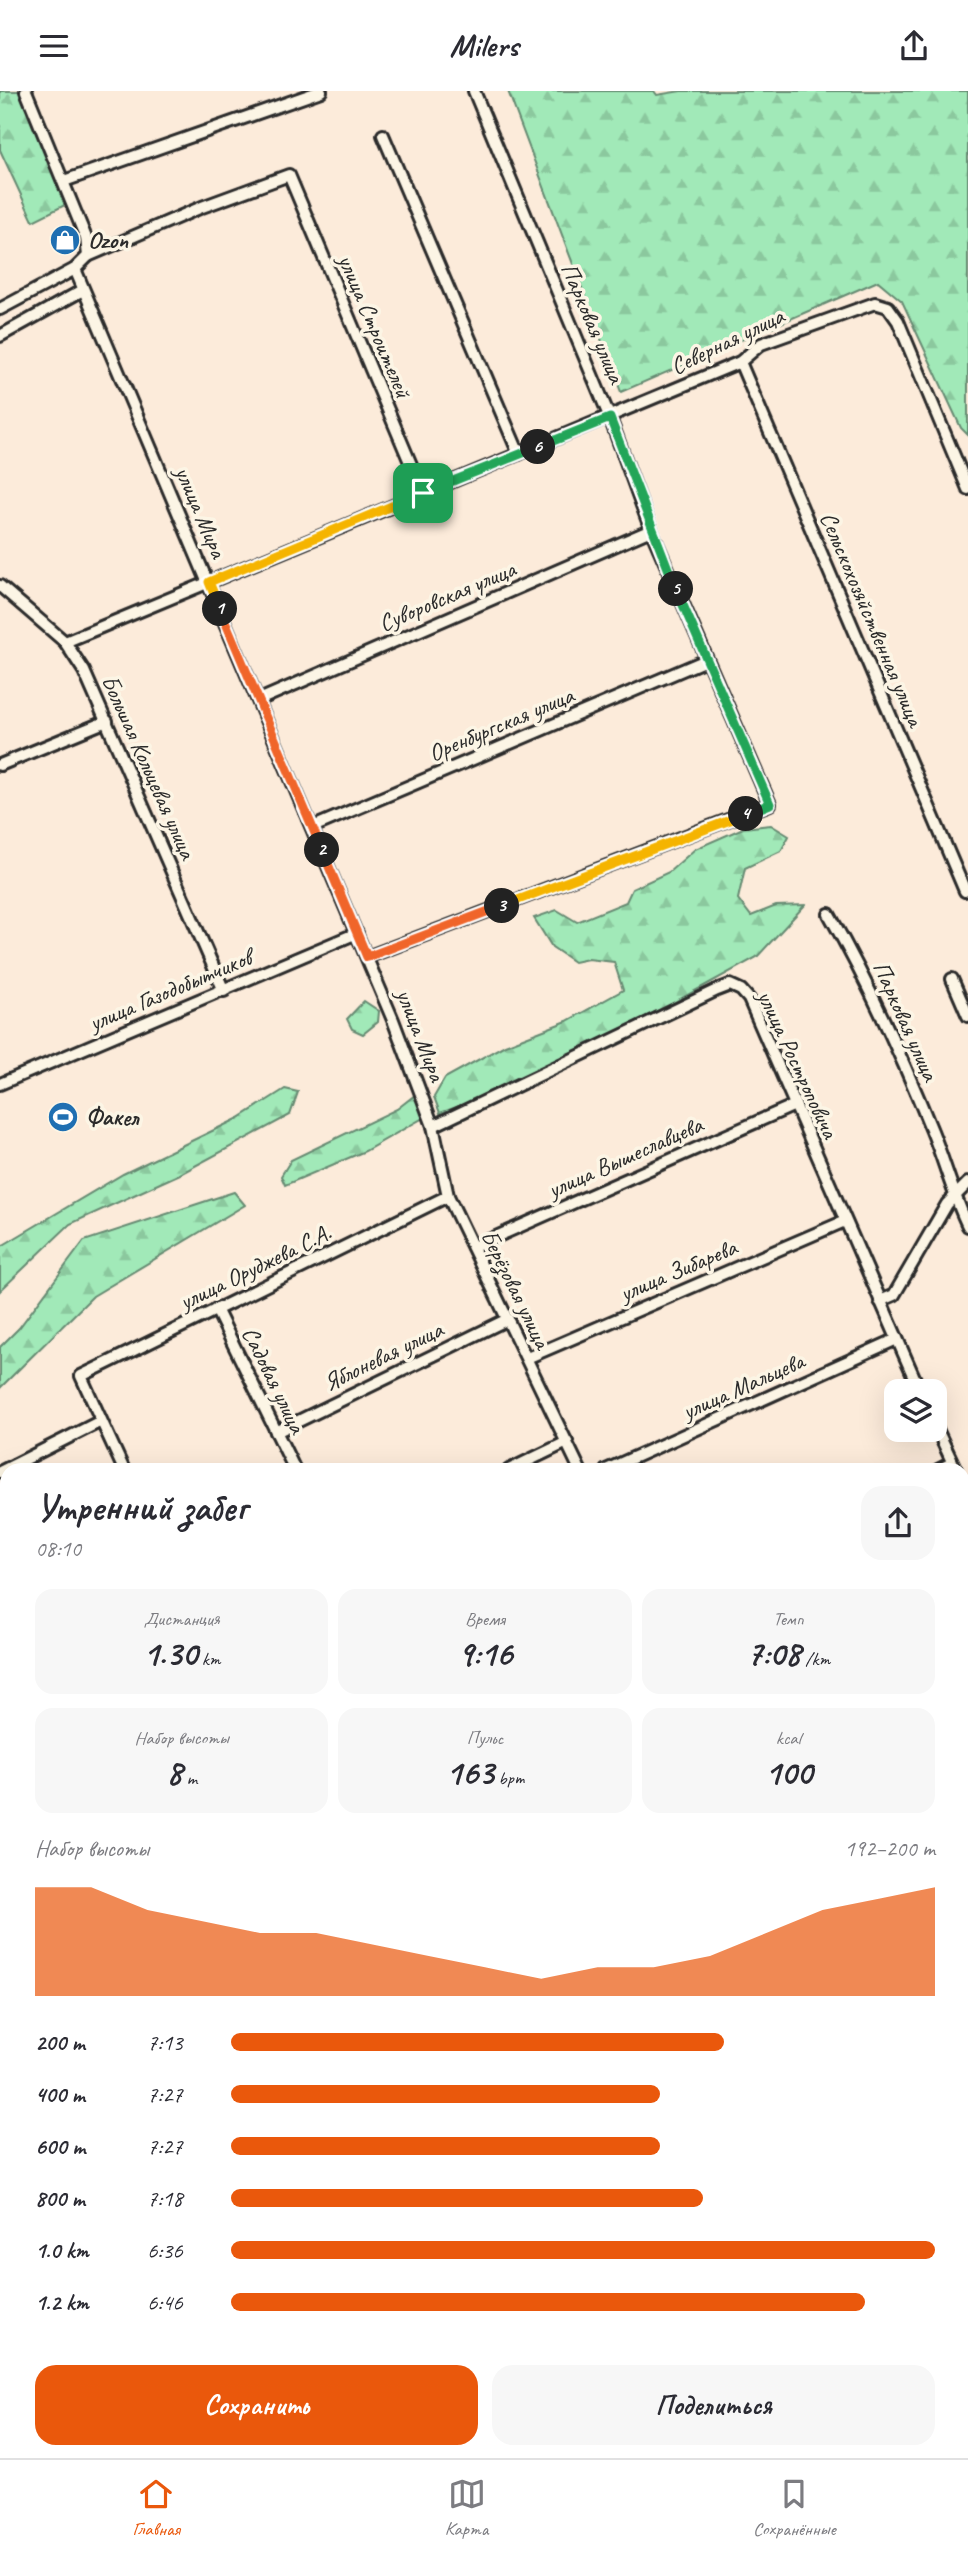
<!DOCTYPE html>
<html lang="ru">
<head>
<meta charset="utf-8">
<style>
	:root { --surface:#fff; --page:#f7f7f7; --text:#2b2b33; --muted:#7c7c81; --line:#e1e1e2; --accent:#ea580c }
	body { margin:0; font-family:Caveat,sans-serif; background:var(--page); color:var(--text); height:100vh; display:flex; flex-direction:column; font-size:26px; white-space:nowrap }
	* { box-sizing:border-box; margin:0 }
	p { font-size:23px; color:var(--muted) }
	.icon { flex:none; width:38px; height:38px; fill:none; stroke:currentColor; stroke-width:2; stroke-linecap:round; stroke-linejoin:round }
	.map { position:relative; flex:1; overflow:hidden }
	.side { position:absolute; left:0px; top:1372px; width:970px; height:996px; display:flex; flex-direction:column; background:var(--surface); border-radius:21px 21px 0 0; box-shadow:0 7px 28px #0002 }
	.side>* { flex:none }
	.tools { position:absolute; left:884px; top:1288px; display:grid; gap:14px }
	.tools a { display:grid; place-items:center; width:63px; height:63px; border-radius:14px; background:var(--surface); box-shadow:0 7px 28px #0002; font-size:35px }
	.pin { position:absolute; display:grid; place-items:center; width:60px; height:60px; color:#fff; margin:-30px; border-radius:14px; box-shadow:0 4px 10px #0006 }
	.km { position:absolute; width:35px; height:35px; margin:-18px; border-radius:50%; background:#222; color:#fff; font-size:19px; line-height:35px; text-align:center }
	.round { display:grid; place-items:center; flex:none; width:74px; height:74px; border-radius:21px; background:var(--page) }
	.summary { display:flex; align-items:center; justify-content:space-between; height:119px; padding:0 35px }
	h1 { font-size:38px; font-weight:800; line-height:52px }
	.metrics { display:grid; grid-template-columns:repeat(3,1fr); gap:10px; height:119px; padding:7px 35px }
	.metrics div { display:grid; align-content:center; border-radius:18px; background:var(--page); text-align:center }
	.metrics b { font-size:35px; font-weight:800 }
	.metrics small { font-size:19px; font-weight:400 }
	.metrics p { font-size:19px }
	.chart { height:196px; padding:14px 35px }
	.chart p { display:flex; justify-content:space-between }
	.chart svg { width:100%; height:126px; margin-top:7px; fill:var(--accent); opacity:.7 }
	.primary-button { display:flex; gap:14px; margin-top:auto; padding:14px 35px }
	.primary-button a { flex:1; height:80px; border-radius:21px; background:var(--accent); color:#fff; font-size:28px; font-weight:800; line-height:80px; text-align:center }
	.primary-button a+a { background:var(--page); color:var(--text) }
	ul { padding:0 35px; list-style:none; font-size:23px }
	li { display:grid; grid-template-columns:112px 84px 1fr; align-items:center; height:52px }
	li i { height:18px; border-radius:9px; background:var(--accent) }
	header { display:flex; justify-content:space-between; align-items:center; height:91px; padding:0 35px; background:var(--surface); font-size:32px; font-weight:800 }
	.dock { display:flex; justify-content:space-around; align-items:center; height:98px; border-top:2px solid var(--line); background:var(--surface); font-size:19px; color:var(--muted) }
	.dock a { display:grid; justify-items:center; gap:4px }
	.dock .active { color:var(--accent) }
	.map>svg:first-child { display:block }
</style>
</head>
<body>
<header><svg class="icon" aria-label="menu" viewBox="0 0 24 24"><path d="M4 6h16M4 12h16M4 18h16"/></svg>Milers<svg class="icon" aria-label="share" viewBox="0 0 24 24"><path d="M12 15V3M7 8l5-5 5 5M5 13v7h14v-7"/></svg></header>
<div class="map">
<svg width="968" height="2367" viewBox="0 0 968 2367">
	<defs>
		<pattern id="forest-firs" width="22" height="20" patternUnits="userSpaceOnUse" patternTransform="scale(1.75)"><rect width="22" height="20" fill="#a1e9b8"/><path d="M5 1l3.5 6h-7zM16 11l3.5 6h-7z" fill="#8bc89e"/></pattern>
	</defs>
	<rect width="100%" height="100%" fill="#fcebda"/>
	<filter id="ink" filterUnits="userSpaceOnUse"><feTurbulence type="fractalNoise" baseFrequency=".0143" numOctaves="2"/><feDisplacementMap in="SourceGraphic" scale="14" xChannelSelector="R" yChannelSelector="G"/><feConvolveMatrix kernelMatrix="1 2 1 2 8 2 1 2 1" color-interpolation-filters="sRGB"/></filter>
	<g filter="url(#ink)">
		<g fill="url(#forest-firs)" stroke="#668a72" stroke-width="2">
			<polygon points="0,0 22,0 71,111 33,130 0,59"/>
			<polygon points="508,0 654,0 657,4 681,0 968,0 968,344 961,337 902,210 878,190 621,301"/>
			<polygon points="771,734 789,745 781,760 745,777 738,808 751,825 776,815 805,814 757,866 673,912 482,1007 440,1022 434,1006 445,987 505,954 567,930 623,899 614,871 588,868 574,871 552,856 534,827 557,819 577,831 626,811 632,798 669,781 695,758 743,737"/>
			<polygon points="364,910 379,920 378,931 363,943 352,938 347,928"/>
			<polygon points="285,998 298,1001 290,1024 180,1083 70,1133 0,1200 0,1156 123,1083 239,1027"/>
			<polygon points="415,1004 423,1027 365,1060 285,1094 281,1085 291,1069 397,1018"/>
			<polygon points="234,1101 245,1114 93,1205 0,1297 0,1256 19,1237 84,1150"/>
		</g>
		<g fill="none" stroke-linecap="round" stroke-linejoin="round">
			<g stroke="#2b2b2b" stroke-width="16">
				<g id="minor">
					<polyline points="383,44 519,363"/>
					<polyline points="64,90 321,0"/>
					<polyline points="88,165 202,116 289,84 423,402"/>
					<polyline points="75,178 393,929 433,1035 448,1105 580,1379"/>
					<polyline points="0,218 75,178 88,165 86,147 26,0"/>
					<polyline points="0,245 83,199"/>
					<polyline points="740,271 965,800"/>
					<polyline points="0,495 65,551 84,580 224,900"/>
					<polyline points="65,551 740,271 761,253 875,212 888,216 898,230 968,398"/>
					<polyline points="259,609 651,439"/>
					<polyline points="0,674 107,630"/>
					<polyline points="313,736 706,569"/>
					<path d="M829 823C869 893 902 966 932 1040 945 1072 953 1104 968 1135"/>
					<polyline points="367,866 770,713 651,439 610,327 474,0"/>
					<polyline points="952,888 968,925"/>
					<polyline points="0,993 357,842"/>
					<polyline points="433,1035 717,899 730,894 741,899 749,908 920,1300"/>
					<polyline points="473,1156 795,1014"/>
					<polyline points="880,1210 894,1204 947,1113 968,1092"/>
					<polyline points="216,1218 295,1379"/>
					<polyline points="527,1267 845,1130"/>
					<polyline points="934,1332 956,1379"/>
					<polyline points="276,1341 508,1228"/>
					<polyline points="124,1379 81,1285 448,1105"/>
					<polyline points="509,1379 567,1351"/>
					<polyline points="606,1379 897,1248"/>
					<polyline points="938,1379 952,1372"/>
					<polyline points="0,1381 101,1330"/>
					<polyline points="962,1395 968,1407"/>
					<polyline points="0,1469 7,1484"/>
					<polyline points="962,1557 968,1554"/>
					<polyline points="0,1622 7,1619"/>
					<polyline points="0,1631 7,1640"/>
					<polyline points="962,1636 968,1633"/>
					<polyline points="0,1760 7,1766"/>
					<polyline points="962,1778 968,1775"/>
					<polyline points="0,1816 7,1831"/>
					<polyline points="962,1926 968,1923"/>
					<polyline points="962,1984 968,1984"/>
					<polyline points="0,2057 7,2072"/>
					<polyline points="962,2082 968,2092"/>
					<polyline points="7,2112 3,2127 7,2182"/>
					<polyline points="962,2164 968,2163"/>
					<polyline points="84,2361 87,2367"/>
					<polyline points="415,2361 417,2367"/>
					<polyline points="495,2361 498,2367"/>
					<polyline points="643,2361 647,2367"/>
					<polyline points="802,2361 805,2367"/>
					<polyline points="954,2361 957,2367"/>
					<polyline points="23,2367 39,2361"/>
				</g>
			</g>
			<use href="#minor" stroke="#fcf5e5" stroke-width="10"/>
		</g>
	</g>
	<g fill="none" stroke-linecap="round" stroke-linejoin="round" filter="url(#ink)">
		<g stroke="#fff" stroke-width="14">
			<polyline id="split-1" points="220,518 209,491 423,402"/>
		</g>
		<g stroke="#fff" stroke-width="14">
			<polyline id="split-2" points="220,518 322,759"/>
		</g>
		<g stroke="#fff" stroke-width="14">
			<polyline id="split-3" points="322,759 367,866 502,815"/>
		</g>
		<g stroke="#fff" stroke-width="14">
			<polyline id="split-4" points="502,815 746,723"/>
		</g>
		<g stroke="#fff" stroke-width="14">
			<polyline id="split-5" points="676,498 770,713 746,723"/>
		</g>
		<g stroke="#fff" stroke-width="14">
			<polyline id="split-6" points="538,356 610,327 676,498"/>
		</g>
		<g stroke="#fff" stroke-width="14">
			<polyline id="split-7" points="423,402 538,356"/>
		</g>
		<use href="#split-1" stroke="#f5b400" stroke-width="9"/>
		<use href="#split-2" stroke="#f0652b" stroke-width="9"/>
		<use href="#split-3" stroke="#f0652b" stroke-width="9"/>
		<use href="#split-4" stroke="#f5b400" stroke-width="9"/>
		<use href="#split-5" stroke="#22a559" stroke-width="9"/>
		<use href="#split-6" stroke="#22a559" stroke-width="9"/>
		<use href="#split-7" stroke="#22a559" stroke-width="9"/>
	</g>
	<defs>
		<g id="shop-disc" transform="scale(1.575)"><circle r="9.5" fill="#1f6fb2" stroke="#fcf5e5"/><path d="M-5-2.5h2.3a2.7 3.5 0 0 1 5.4 0H5L5.5 6h-11ZM-1.5-2.5h3a1.5 2.3 0 0 0-3 0Z" fill="#fff"/></g>
		<g id="stadium-disc" transform="scale(1.575)"><circle r="9.5" fill="#1f6fb2" stroke="#fcf5e5"/><path d="M0-5a6.5 5 0 1 0 0 10a6.5 5 0 1 0 0-10ZM-3.5-1.8h7v3.6h-7Z" fill="#fff"/></g>
	</defs>
	<g fill-rule="evenodd">
		<use href="#shop-disc" x="65" y="149"/>
		<use href="#stadium-disc" x="63" y="1026"/>
	</g>
	<g text-anchor="middle" dominant-baseline="central" stroke-width="7" stroke-linejoin="round" paint-order="stroke">
		<g font-size="24" font-weight="bold" fill="#2b2b2b" stroke="#fcf5e5" text-anchor="start">
			<text x="88" y="149">Ozon</text>
			<text x="86" y="1026">Факел</text>
		</g>
		<g font-size="24" fill="#2b2b2b" stroke="#fcf5e5">
			<text transform="translate(593 232) rotate(67)">Парковая улица</text>
			<text transform="translate(375 235) rotate(67)">улица Строителей</text>
			<text transform="translate(727 250) rotate(-26)">Северная улица</text>
			<text transform="translate(201 421) rotate(67)">улица Мира</text>
			<text transform="translate(447 505) rotate(-23)">Суворовская улица</text>
			<text transform="translate(872 528) rotate(67)">Сельскохозяйственная улица</text>
			<text transform="translate(501 633) rotate(-23)">Оренбургская улица</text>
			<text transform="translate(149 676) rotate(66)">Большая Кольцевая улица</text>
			<text transform="translate(170 899) rotate(-23)">улица Газодобытчиков</text>
			<text transform="translate(906 930) rotate(66)">Парковая улица</text>
			<text transform="translate(421 944) rotate(69)">улица Мира</text>
			<text transform="translate(798 973) rotate(65)">улица Ростроповича</text>
			<text transform="translate(625 1066) rotate(-24)">улица Вышеславцева</text>
			<text transform="translate(255 1176) rotate(-26)">улица Оруджева С.А.</text>
			<text transform="translate(678 1179) rotate(-23)">улица Зибарева</text>
			<text transform="translate(516 1198) rotate(64)">Берёзовая улица</text>
			<text transform="translate(383 1265) rotate(-26)">Яблоневая улица</text>
			<text transform="translate(274 1289) rotate(64)">Садовая улица</text>
			<text transform="translate(743 1295) rotate(-24)">улица Мальцева</text>
		</g>
	</g>
</svg>
<div class="tools">
<a><svg class="icon" aria-label="layers" viewBox="0 0 24 24"><path d="M12 4l9 5-9 5-9-5zM3 14l9 5 9-5"/></svg></a>
</div>
<div class="pin" style="left:423px;top:402px;background:#1e9e55"><svg class="icon" aria-label="arrive" viewBox="0 0 24 24"><path d="M6 21V4h12l-3 4 3 4H6"/></svg></div>
<b class="km" style="left:220px;top:518px">1</b>
<b class="km" style="left:322px;top:759px">2</b>
<b class="km" style="left:502px;top:815px">3</b>
<b class="km" style="left:746px;top:723px">4</b>
<b class="km" style="left:676px;top:498px">5</b>
<b class="km" style="left:538px;top:356px">6</b>
<section class="side">
<div class="summary"><div><h1>Утренний забег</h1><p>08:10</p></div><a class="round"><svg class="icon" aria-label="share" viewBox="0 0 24 24"><path d="M12 15V3M7 8l5-5 5 5M5 13v7h14v-7"/></svg></a></div>
<div class="metrics">
<div><p>Дистанция</p><b>1.30<small> km</small></b></div>
<div><p>Время</p><b>9:16</b></div>
<div><p>Темп</p><b>7:08<small> /km</small></b></div>
</div>
<div class="metrics">
<div><p>Набор высоты</p><b>8<small> m</small></b></div>
<div><p>Пульс</p><b>163<small> bpm</small></b></div>
<div><p>kcal</p><b>100</b></div>
</div>
<div class="chart"><p><span>Набор высоты</span>192–200 m</p>
<svg viewBox="0 0 160 44" preserveAspectRatio="none"><path d="M0 44V6L10 6L20 14L30 18L40 22L50 22L60 26L70 30L80 34L90 38L100 34L110 34L120 30L130 22L140 14L150 10L160 6V44z"/></svg>
</div>
<ul>
<li><b>200 m</b>7:13<i style="width:70%"></i></li>
<li><b>400 m</b>7:27<i style="width:61%"></i></li>
<li><b>600 m</b>7:27<i style="width:61%"></i></li>
<li><b>800 m</b>7:18<i style="width:67%"></i></li>
<li><b>1.0 km</b>6:36<i style="width:100%"></i></li>
<li><b>1.2 km</b>6:46<i style="width:90%"></i></li>
</ul>
<div class="primary-button"><a>Сохранить</a><a>Поделиться</a></div>
</section>
</div>
<nav class="dock">
<a class="active"><svg class="icon" aria-label="home" viewBox="0 0 24 24"><path d="M3 11l9-7 9 7M6 9v11h12V9"/></svg>Главная</a>
<a><svg class="icon" aria-label="map" viewBox="0 0 24 24"><path d="M3 6l6-2 6 2 6-2v14l-6 2-6-2-6 2zM9 4v14M15 6v14"/></svg>Карта</a>
<a><svg class="icon" aria-label="saved" viewBox="0 0 24 24"><path d="M7 4h10v16l-5-4-5 4z"/></svg>Сохранённые</a>
</nav>
</body>
</html>
